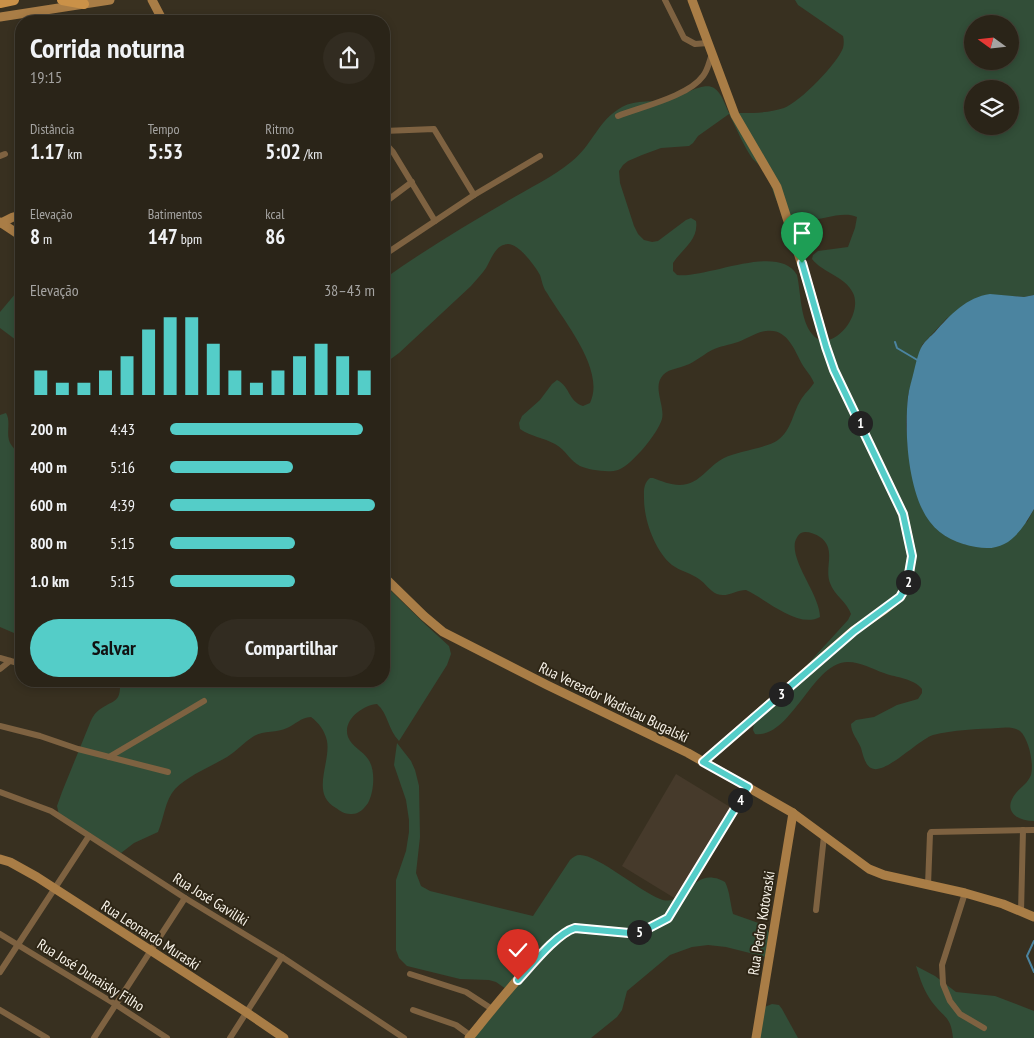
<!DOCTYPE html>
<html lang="pt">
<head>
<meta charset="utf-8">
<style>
	:root { --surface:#2a2418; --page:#322c21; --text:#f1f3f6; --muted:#a5a4a2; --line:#464137; --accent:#54cdc8 }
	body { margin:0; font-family:"PT Sans Narrow",sans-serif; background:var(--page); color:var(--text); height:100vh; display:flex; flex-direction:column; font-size:19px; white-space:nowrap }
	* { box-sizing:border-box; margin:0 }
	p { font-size:16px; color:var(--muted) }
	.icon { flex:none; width:28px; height:28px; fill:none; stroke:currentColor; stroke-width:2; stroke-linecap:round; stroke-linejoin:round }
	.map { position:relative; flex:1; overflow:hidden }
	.details { position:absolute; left:15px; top:15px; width:375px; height:672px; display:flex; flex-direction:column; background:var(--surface); border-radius:20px; box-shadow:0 2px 8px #0003,0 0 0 1px var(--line) }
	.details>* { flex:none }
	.needle { width:32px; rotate:285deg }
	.fabs { position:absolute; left:964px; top:15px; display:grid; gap:10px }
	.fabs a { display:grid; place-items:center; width:55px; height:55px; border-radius:50%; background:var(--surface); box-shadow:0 2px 8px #0003,0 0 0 1px var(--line); font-size:25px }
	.pin { position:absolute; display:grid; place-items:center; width:42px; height:42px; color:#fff; margin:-51px -21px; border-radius:50% 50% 50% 0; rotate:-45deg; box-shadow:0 0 5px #0007 }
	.pin .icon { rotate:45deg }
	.km { position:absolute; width:25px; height:25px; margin:-12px; border-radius:50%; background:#222; color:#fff; font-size:14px; line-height:25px; text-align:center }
	.round { display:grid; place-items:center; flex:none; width:52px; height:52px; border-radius:26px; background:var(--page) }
	.summary { display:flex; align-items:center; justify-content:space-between; height:85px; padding:0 15px }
	h1 { font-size:28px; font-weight:700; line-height:38px }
	.figures { display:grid; grid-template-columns:repeat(3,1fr); gap:8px; height:85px; padding:5px 15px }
	.figures div { display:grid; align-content:center }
	.figures b { font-size:21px; font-weight:700 }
	.figures small { font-size:14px; font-weight:400 }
	.figures p { font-size:14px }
	.chart { height:140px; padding:10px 15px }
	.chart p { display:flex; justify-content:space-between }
	.chart svg { width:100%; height:90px; margin-top:5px; stroke:var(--accent); stroke-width:6 }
	.cta { display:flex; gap:10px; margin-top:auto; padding:10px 15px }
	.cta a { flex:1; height:58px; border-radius:30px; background:var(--accent); color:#111; font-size:20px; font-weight:700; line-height:58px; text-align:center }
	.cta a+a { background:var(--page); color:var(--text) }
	ul { padding:0 15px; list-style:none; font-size:16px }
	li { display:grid; grid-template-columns:80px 60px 1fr; align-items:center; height:38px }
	li i { height:12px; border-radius:6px; background:var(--accent) }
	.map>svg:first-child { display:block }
</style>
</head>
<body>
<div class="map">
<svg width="1034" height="1038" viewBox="0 0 1034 1038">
	<rect width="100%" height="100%" fill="#383020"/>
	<polygon fill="#463a2b" points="676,774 730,807 676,899 622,866"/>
	<g fill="#324e38" fill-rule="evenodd">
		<path d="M795 0H1034V295L1024 297 1012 296 947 318 922 345 908 395 906 424 908 449 944 535 966 545 1027 522 1034 509V821C1016 821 1002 810 1016 793 1021 787 1028 783 1031 775 1034 764 1029 739 1020 731 1015 727 1005 727 998 728 979 729 952 730 933 735 918 740 884 776 871 768 865 765 863 755 861 748 858 740 851 733 851 724L856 720 874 717 897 705 918 699 922 693V689C913 678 897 678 884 673 872 669 861 662 848 662 813 661 791 739 755 734L753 730 754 723 848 620 851 614C847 602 834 595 830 583 824 567 837 549 820 537 816 534 810 532 805 532 800 532 797 536 795 542 791 563 820 595 820 617 798 629 766 599 746 590 736 590 727 598 717 594 710 591 705 583 699 579 691 573 680 571 672 565 655 551 644 520 644 499 644 491 643 484 650 478H653C664 482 675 487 687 484 701 481 710 465 724 458 738 451 767 448 778 440 792 430 793 411 802 398 806 392 811 388 814 383 811 375 806 371 802 364 794 349 787 328 766 331 756 332 747 339 738 342 729 345 720 346 712 350 706 353 700 358 693 362 684 368 669 368 663 375 652 387 665 405 662 419 658 433 632 465 618 470 609 473 589 470 580 466 570 461 566 450 555 444 544 438 530 436 520 429L519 423 522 416 540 400 552 384 557 380C570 386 568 401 583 406L590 403C606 370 563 320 547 293 543 288 542 281 540 275 535 266 519 244 508 244 507 244 502 245 501 246 494 250 490 261 486 268 482 274 476 280 471 286L399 353 384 364V279C423 251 465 226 506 202 527 189 552 178 571 162 593 145 597 121 622 107 636 99 655 103 671 99 681 96 704 81 714 88 722 93 725 105 729 113 747 113 766 114 784 108 800 102 837 64 843 48 844 44 844 40 843 36L798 5ZM972 24H1010V61H972ZM972 89H1010V126H972ZM729 114C735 125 747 154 755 161 762 168 762 166 767 176 773 187 774 201 783 210 788 216 796 219 803 220 820 222 841 210 857 217L855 228 848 247 818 251 813 255 812 259C823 273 845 276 853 293 864 316 830 356 812 334 800 319 801 293 797 275 779 242 706 279 677 275L673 271V263C682 249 699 240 696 221L691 218 686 220 658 241 652 242 644 240 638 234 634 226 620 183 619 171 623 165 628 161 642 155 661 148 689 146 693 143 698 136Z"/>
		<polygon points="21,287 21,334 16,340 0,328 0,312"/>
		<path d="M6 413C12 423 4 436 12 446 14 449 18 452 21 454V636L0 627V415Z"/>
		<path d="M384 584 426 625 449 646 451 654 447 665 399 741C388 730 388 713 377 704 363 705 342 720 348 737 352 747 363 751 368 759 376 770 374 792 368 803 364 809 358 815 350 814 345 814 340 811 336 808 310 794 331 763 327 741 325 731 319 723 311 717 300 718 296 724 287 728 277 733 264 730 254 736 244 742 237 751 227 757 210 767 189 775 175 789 165 800 164 818 158 832L134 843 121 853 59 815 57 806 62 792 90 723C92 718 94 714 99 710 114 699 121 704 120 681H384Z"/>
		<path d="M397 743 411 761 415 770 419 786 420 837 416 873 421 886 430 891 533 916 570 860C573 857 576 855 580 855 598 855 641 892 660 899 683 908 692 873 714 878 717 878 721 880 725 882 730 892 730 903 733 914L764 925 769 933 770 958 726 947 708 945 692 947 670 955 627 991 622 1010 617 1017 591 1038H473L512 993 496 982 489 980 460 979 407 966 399 958 396 950V880L406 851 409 832V820L406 800 394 765Z"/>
		<path d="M916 966 935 976 956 992 995 996 1034 1011V1038H953C951 1016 944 1018 932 1002 924 991 920 979 916 966Z"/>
		<polygon points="772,1004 779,1005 782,1009 798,1038 754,1038 762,1008"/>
	</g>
	<path fill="#4b84a0" d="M990 294 1024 297 1034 295V509C1020 534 1006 553 976 547 959 544 941 537 930 522 908 494 904 432 908 397 909 388 912 380 914 371 916 363 918 353 922 346 925 341 931 336 935 332 950 315 967 297 990 294Z"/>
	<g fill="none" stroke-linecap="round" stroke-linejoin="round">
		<g stroke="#4b84a0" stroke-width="2">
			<polyline points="895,342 897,348 919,361"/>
			<polyline points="1034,941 1027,956 1034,972"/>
		</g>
		<g stroke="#7e6241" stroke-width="6">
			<polyline points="665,0 684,38 695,44 708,43"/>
			<path d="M618 116C641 107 689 96 703 76 708 70 709 62 712 54"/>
			<polyline points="384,131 434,129 474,195"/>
			<polyline points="384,142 393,152 435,221"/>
			<polyline points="0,156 5,154"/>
			<polyline points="384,203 412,182"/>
			<polyline points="384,255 474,195 540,156"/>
			<polyline points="0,658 21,664"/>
			<polyline points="0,669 10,661"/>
			<polyline points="89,681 95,683"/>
			<polyline points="0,726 40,736 78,749 168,772"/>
			<polyline points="109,757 204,701"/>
			<polyline points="0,792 51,811 185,898 282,957 404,1038"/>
			<polyline points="928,885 930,834 931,832 1034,830"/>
			<polyline points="965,893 942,965 943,984 950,1001 960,1014 984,1028"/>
			<polyline points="816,910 824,836"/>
			<polyline points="1021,912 1023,830"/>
			<polyline points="0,934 115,1004 167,1038"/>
			<polyline points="0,972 89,836"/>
			<polyline points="410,974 466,992 492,1009"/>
			<polyline points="0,1010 47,1038"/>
			<polyline points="413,1010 456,1025 471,1036"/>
			<polyline points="94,1038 185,898"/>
			<polyline points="230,1038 282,957"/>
		</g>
		<g stroke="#a97d46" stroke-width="9">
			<polyline points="152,0 163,21"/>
			<polyline points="692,0 735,115 777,187 809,287 826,347 834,370 903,514 912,556 907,585 900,597 884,610 853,631 703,762"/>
			<polyline points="0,17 110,0"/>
			<polyline points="0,222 21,236"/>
			<polyline points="1,223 13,217 21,215"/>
			<polyline points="384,577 424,616 443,632 547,685 688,753 793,813 869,869 884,875 965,893 1003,904 1034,917"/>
			<polyline points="0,859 10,862 37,877 246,1012 284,1038"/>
			<path d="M469 1038C489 1014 549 936 575 928L629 933 641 932 668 918 748 787"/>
			<polyline points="756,1038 793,813"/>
		</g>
		<g stroke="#ca9148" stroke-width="10">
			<polyline points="62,0 84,4"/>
			<polyline points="0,3 14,0"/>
		</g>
	</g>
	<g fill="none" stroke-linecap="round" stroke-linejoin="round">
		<g stroke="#fff" stroke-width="10">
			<path id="route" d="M518 980C531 966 557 933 575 928L629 933 641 932 668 918 748 787 703 762 854 631 900 597 907 585 912 556 903 514 834 370 826 347 802 263"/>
		</g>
		<use href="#route" stroke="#54cdc8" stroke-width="6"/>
	</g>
	<g text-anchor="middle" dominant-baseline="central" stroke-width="4" stroke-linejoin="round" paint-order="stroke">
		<g font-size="15" fill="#f8f3e9" stroke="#2e2616">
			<text transform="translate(614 702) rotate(26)">Rua Vereador Wadislau Bugalski</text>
			<text transform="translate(211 899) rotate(32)">Rua José Gaviliki</text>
			<text transform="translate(761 923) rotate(-81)">Rua Pedro Kotovaski</text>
			<text transform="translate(151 935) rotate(33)">Rua Leonardo Muraski</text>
			<text transform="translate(91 975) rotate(32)">Rua José Dunaisky Filho</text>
		</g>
	</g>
</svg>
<div class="fabs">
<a><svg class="needle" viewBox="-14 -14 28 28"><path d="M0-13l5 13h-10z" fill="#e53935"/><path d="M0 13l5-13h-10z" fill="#a5a4a2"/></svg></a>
<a><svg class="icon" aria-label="layers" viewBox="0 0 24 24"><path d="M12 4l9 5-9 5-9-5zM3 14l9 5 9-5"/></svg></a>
</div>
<div class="pin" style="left:802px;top:263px;background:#1e9e55"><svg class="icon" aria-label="arrive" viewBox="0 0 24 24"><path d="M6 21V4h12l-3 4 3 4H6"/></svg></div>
<div class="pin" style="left:518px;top:980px;background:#d93025"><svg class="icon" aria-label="check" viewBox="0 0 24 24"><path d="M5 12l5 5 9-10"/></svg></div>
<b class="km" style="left:860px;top:423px">1</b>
<b class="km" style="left:908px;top:582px">2</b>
<b class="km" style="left:781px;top:694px">3</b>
<b class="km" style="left:740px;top:800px">4</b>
<b class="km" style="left:639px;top:932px">5</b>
<section class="details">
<div class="summary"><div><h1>Corrida noturna</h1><p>19:15</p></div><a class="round"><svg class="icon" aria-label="share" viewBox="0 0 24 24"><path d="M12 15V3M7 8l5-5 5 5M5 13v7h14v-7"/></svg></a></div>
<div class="figures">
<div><p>Distância</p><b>1.17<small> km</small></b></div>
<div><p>Tempo</p><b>5:53</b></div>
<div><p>Ritmo</p><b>5:02<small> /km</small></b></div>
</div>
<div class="figures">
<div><p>Elevação</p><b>8<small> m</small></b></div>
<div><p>Batimentos</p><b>147<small> bpm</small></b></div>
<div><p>kcal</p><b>86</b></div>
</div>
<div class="chart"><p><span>Elevação</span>38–43 m</p>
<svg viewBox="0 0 160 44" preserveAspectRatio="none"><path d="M5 44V32M15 44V38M25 44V38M35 44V32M45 44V25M55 44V12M65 44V6M75 44V6M85 44V19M95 44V32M105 44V38M115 44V32M125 44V25M135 44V19M145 44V25M155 44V32"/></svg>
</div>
<ul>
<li><b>200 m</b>4:43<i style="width:94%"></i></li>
<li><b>400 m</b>5:16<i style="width:60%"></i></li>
<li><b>600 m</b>4:39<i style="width:100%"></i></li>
<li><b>800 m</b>5:15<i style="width:61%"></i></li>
<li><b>1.0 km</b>5:15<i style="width:61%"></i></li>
</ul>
<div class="cta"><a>Salvar</a><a>Compartilhar</a></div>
</section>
</div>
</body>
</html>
